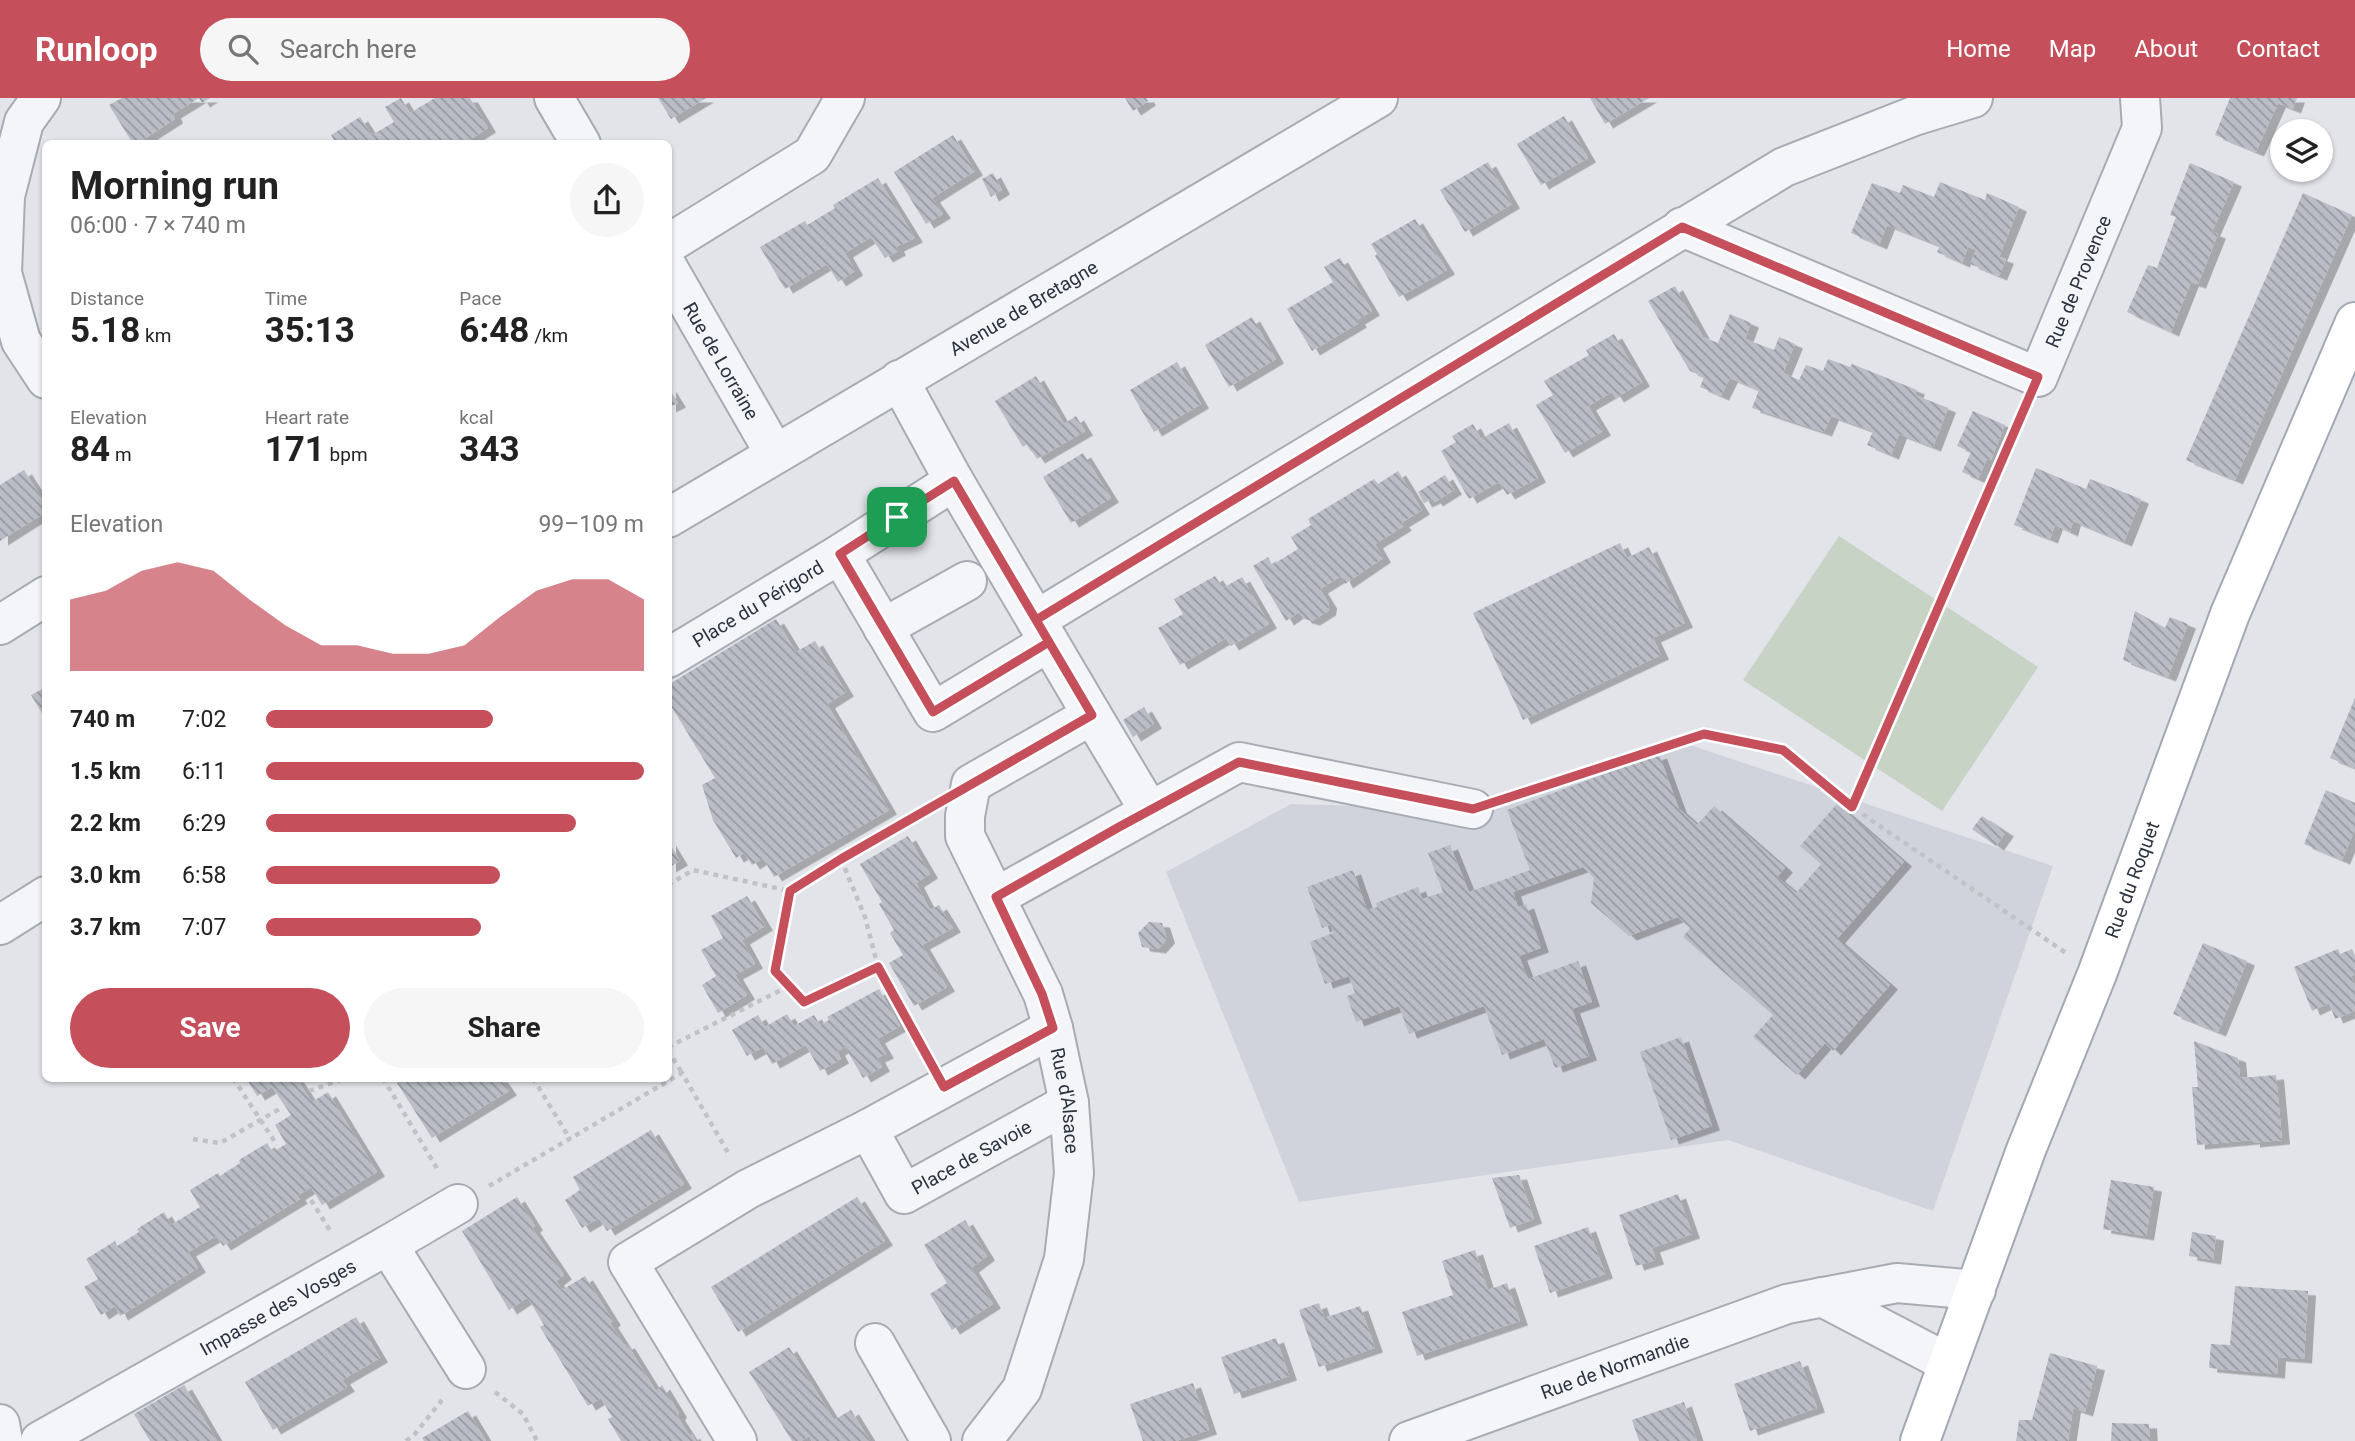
<!DOCTYPE html>
<html lang="en">
<head>
<meta charset="utf-8">
<style>
	:root { --surface:#fff; --page:#f6f6f6; --text:#222; --muted:#767676; --accent:#c5505b }
	body { margin:0; font-family:Roboto,sans-serif; background:var(--page); color:var(--text); height:100vh; display:flex; flex-direction:column; font-size:26px; white-space:nowrap }
	* { box-sizing:border-box; margin:0 }
	p { font-size:23px; color:var(--muted) }
	.icon { flex:none; width:38px; height:38px; fill:none; stroke:currentColor; stroke-width:2; stroke-linecap:round; stroke-linejoin:round }
	.map { position:relative; flex:1; overflow:hidden }
	.side { position:absolute; left:42px; top:42px; width:630px; height:942px; display:flex; flex-direction:column; background:var(--surface); border-radius:10px; box-shadow:0 2px 5px #0004 }
	.side>* { flex:none }
	.tools { position:absolute; left:2270px; top:21px; display:grid; gap:14px }
	.tools a { display:grid; place-items:center; width:63px; height:63px; border-radius:50%; background:var(--surface); box-shadow:0 2px 5px #0004; font-size:35px }
	.pin { position:absolute; display:grid; place-items:center; width:60px; height:60px; color:#fff; margin:-30px; border-radius:14px; box-shadow:0 4px 10px #0006 }
	.round { display:grid; place-items:center; flex:none; width:74px; height:74px; border-radius:37px; background:var(--page) }
	.head { display:flex; align-items:center; justify-content:space-between; height:119px; padding:0 28px }
	h1 { font-size:38px; font-weight:700; line-height:52px }
	.metrics { display:grid; grid-template-columns:repeat(3,1fr); gap:10px; height:119px; padding:7px 28px }
	.metrics div { display:grid; align-content:center }
	.metrics b { font-size:35px; font-weight:700 }
	.metrics small { font-size:19px; font-weight:400 }
	.metrics p { font-size:19px }
	.chart { height:196px; padding:14px 28px }
	.chart p { display:flex; justify-content:space-between }
	.chart svg { width:100%; height:126px; margin-top:7px; fill:var(--accent); opacity:.7 }
	.button { display:flex; gap:14px; margin-top:auto; padding:14px 28px }
	.button a { flex:1; height:80px; border-radius:42px; background:var(--accent); color:#fff; font-size:28px; font-weight:700; line-height:80px; text-align:center }
	.button a+a { background:var(--page); color:var(--text) }
	ul { padding:0 28px; list-style:none; font-size:23px }
	li { display:grid; grid-template-columns:112px 84px 1fr; align-items:center; height:52px }
	li i { height:18px; border-radius:9px; background:var(--accent) }
	header { display:flex; align-items:center; gap:42px; box-sizing:border-box; height:98px; padding:0 35px; background:var(--accent); color:#fff }
	header strong { font-size:33px }
	nav { display:flex; gap:38px; margin-inline-start:auto; font-size:24px }
	.search { width:490px; height:63px; background:var(--page); display:flex; align-items:center; gap:18px; box-sizing:border-box; padding:0 24px; border-radius:38px; color:var(--muted); font-size:26px }
	.map>svg:first-child { display:block }
</style>
</head>
<body>
<header>
<strong>Runloop</strong>
<div class="search"><svg class="icon" aria-label="search" viewBox="0 0 24 24"><circle cx="10" cy="10" r="6"/><path d="M15 15l6 6"/></svg>Search here</div>
<nav><a>Home</a><a>Map</a><a>About</a><a>Contact</a></nav>
</header>
<div class="map">
<svg width="2355" height="1343" viewBox="0 0 2355 1343">
	<defs>
		<pattern id="building-back-hatch" width="6" height="6" patternUnits="userSpaceOnUse" patternTransform="scale(1.75)"><rect width="6" height="6" fill="#babdc6"/><path d="M-1 5l2 2M0 0l6 6M5-1l2 2" fill="none" stroke="#979aa2"/></pattern>
		<filter id="shadow"><feDropShadow dx="8" dy="4.5" stdDeviation="0" flood-color="#0004"/></filter>
	</defs>
	<rect width="100%" height="100%" fill="#e2e4e9"/>
	<polygon fill="#d0d3db" points="1669,640 2053,768 1933,1113 1728,1042 1299,1104 1166,774 1291,706 1473,711"/>
	<polygon fill="#c7d3c4" points="1839,438 2038,569 1942,713 1743,582"/>
	<g fill="url(#building-back-hatch)" filter="url(#shadow)">
		<polygon points="122,0 210,0 202,5 199,0 173,16 175,21 136,46 133,46 109,7"/>
		<polygon points="401,0 410,15 435,0 470,0 488,30 463,46 447,46 446,44 443,46 336,46 331,37 360,19 372,37 394,24 385,9"/>
		<polygon points="658,0 706,0 671,21"/>
		<polygon points="1125,0 1146,0 1148,3 1133,13"/>
		<polygon points="1590,0 1649,0 1605,26"/>
		<polygon points="2230,0 2297,0 2293,11 2278,5 2256,54 2215,37"/>
		<polygon points="1564,18 1588,60 1541,87 1517,46"/>
		<polygon points="953,37 975,73 932,100 943,116 926,126 894,74"/>
		<polygon points="1488,64 1512,106 1465,134 1440,92"/>
		<polygon points="2190,65 2234,84 2212,134 2218,136 2198,186 2191,184 2171,234 2127,214 2148,167 2157,170 2176,119 2170,117"/>
		<polygon points="993,75 1002,92 991,99 982,81"/>
		<polygon points="878,80 915,140 896,149 898,153 885,160 871,139 845,155 855,173 838,184 827,166 785,191 760,149 805,123 807,127 822,118 835,110 833,107"/>
		<polygon points="1940,84 1985,102 1987,95 2019,109 1999,159 2006,161 1999,178 1970,166 1976,152 1968,149 1962,165 1937,154 1940,148 1887,127 1879,147 1851,135 1872,85 1900,95 1903,87 1934,99"/>
		<polygon points="2303,95 2352,117 2235,382 2186,362"/>
		<polygon points="1415,121 1447,172 1399,199 1375,158 1377,156 1371,146"/>
		<polygon points="1340,160 1372,213 1357,222 1359,225 1312,253 1287,211 1333,184 1324,169"/>
		<polygon points="1675,188 1703,239 1718,245 1730,216 1751,225 1745,241 1774,252 1779,239 1795,246 1783,275 1799,282 1806,267 1823,273 1828,261 1850,269 1852,266 1917,292 1915,297 1948,310 1933,349 1899,336 1891,357 1867,347 1873,333 1831,318 1824,334 1752,310 1759,292 1730,280 1721,298 1700,289 1704,279 1690,273 1648,203"/>
		<polygon points="1252,219 1276,261 1229,289 1205,247"/>
		<polygon points="1614,236 1642,284 1616,300 1612,294 1588,308 1603,333 1565,355 1536,307 1553,297 1544,283 1589,257 1586,252"/>
		<polygon points="1177,264 1201,306 1154,334 1130,292"/>
		<polygon points="1036,278 1064,326 1076,318 1085,333 1037,361 1027,346 1023,349 995,303"/>
		<polygon points="668,289 678,305 668,310"/>
		<polygon points="1973,313 2005,327 1991,362 1987,361 1978,381 1962,374 1971,354 1957,348"/>
		<polygon points="1509,325 1538,380 1507,397 1499,384 1469,401 1441,353 1456,344 1452,338 1473,326 1481,341"/>
		<polygon points="1083,355 1111,400 1071,425 1043,379"/>
		<polygon points="2036,370 2086,391 2090,381 2141,401 2124,444 2073,423 2070,434 2055,427 2050,441 2014,427"/>
		<polygon points="24,372 46,407 46,414 0,443 0,387"/>
		<polygon points="1398,373 1422,412 1401,425 1404,428 1375,446 1383,460 1345,486 1341,478 1320,491 1329,506 1328,513 1312,523 1304,521 1299,514 1286,523 1253,468 1268,459 1272,467 1298,451 1291,439 1311,427 1308,421 1374,381 1378,386"/>
		<polygon points="1445,377 1454,392 1435,404 1433,401 1424,405 1418,394"/>
		<polygon points="1620,445 1627,460 1649,449 1685,525 1653,540 1661,557 1523,622 1473,515"/>
		<polygon points="1215,478 1223,490 1242,479 1269,526 1231,548 1226,540 1180,567 1158,530 1183,516 1174,501"/>
		<polygon points="2135,513 2165,530 2170,519 2188,526 2168,579 2123,562"/>
		<polygon points="776,521 796,554 815,543 846,594 827,606 889,712 774,779 763,760 752,767 744,755 736,760 713,722 702,687 715,680 668,603 668,587"/>
		<polygon points="46,589 46,622 31,597"/>
		<polygon points="2355,600 2355,670 2330,660"/>
		<polygon points="1144,609 1154,626 1133,639 1123,622"/>
		<polygon points="1659,656 1679,711 1697,727 1714,708 1785,770 1777,779 1796,795 1821,766 1800,748 1837,706 1904,764 1837,841 1890,887 1833,953 1825,945 1797,977 1753,939 1773,917 1683,839 1690,830 1678,819 1629,838 1591,805 1594,780 1583,769 1513,794 1518,809 1526,806 1541,850 1519,858 1528,881 1578,863 1592,904 1572,911 1589,958 1555,970 1544,941 1502,957 1484,908 1409,936 1399,908 1356,924 1347,898 1355,895 1349,878 1325,886 1310,844 1333,835 1331,827 1322,830 1307,789 1353,772 1367,812 1377,809 1376,805 1418,789 1422,801 1443,794 1428,755 1450,747 1469,794 1530,772 1507,712"/>
		<polygon points="2326,692 2355,705 2355,731 2342,762 2304,746"/>
		<polygon points="1982,718 2006,734 1996,748 1972,731"/>
		<polygon points="908,738 930,776 916,785 930,812 939,807 953,830 922,847 947,889 914,908 889,865 903,857 890,835 894,832 879,806 882,804 860,766"/>
		<polygon points="668,743 680,763 668,770"/>
		<polygon points="747,798 765,828 742,842 755,866 735,877 747,897 718,915 702,887 716,878 701,852 723,840 711,818"/>
		<polygon points="1149,824 1162,825 1167,841 1158,851 1142,849 1138,835"/>
		<polygon points="2203,845 2247,863 2218,934 2173,916"/>
		<polygon points="2338,851 2340,856 2352,851 2355,858 2355,876 2351,878 2355,887 2355,913 2335,921 2329,905 2312,913 2294,869"/>
		<polygon points="879,891 900,928 877,941 886,956 877,960 882,969 863,980 845,949 837,953 841,961 820,973 806,947 772,966 763,949 747,958 732,932 758,917 765,929 787,916 794,928 814,917 820,927 829,922 827,919"/>
		<polygon points="1681,939 1712,1028 1671,1042 1640,954"/>
		<polygon points="2194,943 2238,960 2240,980 2276,977 2282,1042 2252,1045 2252,1042 2197,1047 2192,989 2198,989"/>
		<polygon points="246,980 296,980 312,1004 328,994 377,1074 322,1107 311,1089 297,1098 300,1101 223,1148 216,1138 188,1154 198,1170 120,1218 115,1208 101,1217 84,1189 98,1181 86,1161 115,1143 117,1148 139,1134 137,1131 164,1114 171,1127 200,1109 190,1092 218,1075 220,1078 240,1065 239,1062 267,1045 273,1054 286,1046 275,1027 291,1017 272,989 257,998"/>
		<polygon points="405,980 500,980 509,993 432,1040 397,985"/>
		<polygon points="651,1032 684,1086 607,1133 599,1120 582,1130 565,1102 580,1092 573,1079"/>
		<polygon points="1519,1077 1534,1121 1510,1130 1492,1080"/>
		<polygon points="2111,1082 2154,1089 2146,1138 2103,1131"/>
		<polygon points="1678,1096 1692,1136 1652,1150 1656,1162 1636,1168 1619,1117"/>
		<polygon points="517,1099 535,1128 532,1130 564,1177 556,1183 562,1192 585,1178 613,1223 610,1225 624,1247 627,1246 656,1293 662,1287 679,1315 677,1318 690,1338 692,1336 696,1343 621,1343 608,1321 612,1319 601,1300 588,1308 540,1229 544,1227 529,1202 527,1200 509,1212 462,1133"/>
		<polygon points="857,1099 885,1143 738,1234 711,1189"/>
		<polygon points="965,1122 987,1158 971,1170 993,1206 952,1232 930,1196 947,1185 924,1147"/>
		<polygon points="1588,1129 1605,1176 1550,1195 1534,1148"/>
		<polygon points="2192,1134 2216,1138 2213,1162 2189,1158"/>
		<polygon points="1475,1152 1488,1192 1507,1185 1520,1223 1417,1258 1402,1214 1453,1197 1442,1163"/>
		<polygon points="2235,1188 2308,1193 2304,1261 2278,1259 2277,1276 2209,1270 2211,1246 2230,1247"/>
		<polygon points="1319,1205 1324,1220 1360,1208 1375,1250 1319,1269 1299,1212"/>
		<polygon points="356,1219 380,1260 342,1282 347,1289 273,1332 245,1284"/>
		<polygon points="1276,1240 1289,1278 1234,1296 1221,1259"/>
		<polygon points="789,1249 834,1322 851,1312 870,1343 812,1343 809,1338 801,1343 792,1343 749,1274"/>
		<polygon points="2050,1255 2097,1268 2085,1314 2073,1310 2068,1343 2016,1343 2019,1322 2032,1322"/>
		<polygon points="1800,1263 1817,1310 1750,1333 1734,1286"/>
		<polygon points="1193,1285 1209,1332 1176,1343 1143,1343 1130,1306"/>
		<polygon points="184,1287 217,1343 150,1343 134,1316"/>
		<polygon points="1684,1304 1697,1343 1639,1343 1632,1322"/>
		<polygon points="468,1313 486,1343 424,1343 422,1340"/>
		<polygon points="2112,1325 2149,1326 2150,1343 2111,1343"/>
	</g>
	<g fill="none" stroke-linecap="round" stroke-linejoin="round">
		<g stroke="#a7abb3" stroke-width="42">
			<g id="minor">
				<polyline points="41,0 24,24 5,98 2,175 21,243 46,281"/>
				<polyline points="554,0 581,46"/>
				<path id="s1" d="M1682 129 2038 279 2142 30 2140 0"/>
				<polyline points="668,146 812,57 845,0"/>
				<path id="s2" d="M668 170 775 356"/>
				<path id="s3" d="M899 282 954 383 1092 617 971 686 965 718V738L1043 896 1053 930 1069 1005 1074 1075 1064 1161 1022 1291 982 1343"/>
				<path id="s4" d="M668 420 1378 0"/>
				<polyline points="840,456 933,614 1049,544"/>
				<polyline points="1036,522 1784,69 1914,18 1973,0"/>
				<polyline points="0,527 46,498"/>
				<polyline points="883,530 967,483"/>
				<path id="s5" d="M668 560 840 456 954 383"/>
				<polyline points="1092,617 1149,712"/>
				<polyline points="996,799 1239,664 1473,711"/>
				<polyline points="0,827 46,798"/>
				<path id="s6" d="M1053 930 868 1031 904 1096 1069 1005"/>
				<polyline points="388,1147 458,1106"/>
				<polyline points="1822,1199 1948,1265"/>
				<polyline points="875,1245 931,1343"/>
				<polyline points="0,1326 3,1343"/>
				<path id="s7" d="M40 1343 388 1147 466 1271"/>
				<polyline points="737,1343 628,1164 748,1091 868,1031"/>
				<path id="s8" d="M1409 1343 1787 1206 1897 1185 1976 1192"/>
			</g>
		</g>
		<g stroke="#a2a8b4" stroke-width="42">
			<g id="major">
				<path id="s9" d="M1920 1343 2026 1052 2097 876 2230 516 2355 224"/>
			</g>
		</g>
		<g stroke="#c0c2c8" stroke-width="4.5" stroke-dasharray="5 5" stroke-linecap="butt">
			<polyline points="1507,700 1704,636 1783,652 1852,709 2066,855"/>
			<polyline points="1852,708 2022,315"/>
			<polyline points="841,761 865,819 878,869 804,904 775,873 790,793 928,711"/>
			<polyline points="668,787 693,772 790,793"/>
			<polyline points="878,869 927,957"/>
			<polyline points="668,949 789,888"/>
			<polyline points="668,952 682,975"/>
			<polyline points="233,980 277,1047"/>
			<polyline points="383,980 438,1072"/>
			<polyline points="533,980 570,1041"/>
			<polyline points="309,993 346,980"/>
			<polyline points="193,1041 220,1045 283,1009"/>
			<polyline points="489,1088 682,975 730,1058"/>
			<polyline points="311,1102 331,1134"/>
			<polyline points="495,1294 523,1316 537,1343"/>
			<polyline points="406,1343 415,1336 442,1302"/>
		</g>
		<use href="#minor" stroke="#f4f5f8" stroke-width="38"/>
		<use href="#major" stroke="#fff" stroke-width="38"/>
	</g>
	<g fill="none" stroke-linecap="round" stroke-linejoin="round">
		<g stroke="#fff" stroke-width="14">
			<polyline id="route" points="897,419 954,383 1036,522 1092,617 841,761 790,793 775,873 804,904 878,869 944,989 1053,930 1042,896 996,799 1119,729 1239,664 1473,711 1704,636 1783,652 1852,709 2038,279 1682,129 1036,522 1049,544 933,614 840,456 897,419"/>
		</g>
		<use href="#route" stroke="#c5505b" stroke-width="9"/>
	</g>
	<g text-anchor="middle" dominant-baseline="central" stroke-width="7" stroke-linejoin="round" paint-order="stroke">
		<g font-size="19" fill="#2b3240" stroke="#f2f3f7">
			<text stroke="none"><textPath href="#s1" startOffset="490">Rue de Provence</textPath></text>
			<text stroke="none"><textPath href="#s4" startOffset="413">Avenue de Bretagne</textPath></text>
			<text stroke="none"><textPath href="#s2" startOffset="107">Rue de Lorraine</textPath></text>
			<text stroke="none"><textPath href="#s5" startOffset="105">Place du Périgord</textPath></text>
			<text stroke="none"><textPath href="#s9" startOffset="600">Rue du Roquet</textPath></text>
			<text stroke="none"><textPath href="#s3" startOffset="864">Rue d'Alsace</textPath></text>
			<text stroke="none"><textPath href="#s6" startOffset="362">Place de Savoie</textPath></text>
			<text stroke="none"><textPath href="#s7" startOffset="273">Impasse des Vosges</textPath></text>
			<text stroke="none"><textPath href="#s8" startOffset="219">Rue de Normandie</textPath></text>
		</g>
	</g>
</svg>
<div class="tools">
<a><svg class="icon" aria-label="layers" viewBox="0 0 24 24"><path d="M12 4l9 5-9 5-9-5zM3 14l9 5 9-5"/></svg></a>
</div>
<div class="pin" style="left:897px;top:419px;background:#1e9e55"><svg class="icon" aria-label="arrive" viewBox="0 0 24 24"><path d="M6 21V4h12l-3 4 3 4H6"/></svg></div>
<section class="side">
<div class="head"><div><h1>Morning run</h1><p>06:00 · 7 × 740 m</p></div><a class="round"><svg class="icon" aria-label="share" viewBox="0 0 24 24"><path d="M12 15V3M7 8l5-5 5 5M5 13v7h14v-7"/></svg></a></div>
<div class="metrics">
<div><p>Distance</p><b>5.18<small> km</small></b></div>
<div><p>Time</p><b>35:13</b></div>
<div><p>Pace</p><b>6:48<small> /km</small></b></div>
</div>
<div class="metrics">
<div><p>Elevation</p><b>84<small> m</small></b></div>
<div><p>Heart rate</p><b>171<small> bpm</small></b></div>
<div><p>kcal</p><b>343</b></div>
</div>
<div class="chart"><p><span>Elevation</span>99–109 m</p>
<svg viewBox="0 0 160 44" preserveAspectRatio="none"><path d="M0 44V19L10 16L20 9L30 6L40 9L50 19L60 28L70 35L80 35L90 38L100 38L110 35L120 25L130 16L140 12L150 12L160 19V44z"/></svg>
</div>
<ul>
<li><b>740 m</b>7:02<i style="width:60%"></i></li>
<li><b>1.5 km</b>6:11<i style="width:100%"></i></li>
<li><b>2.2 km</b>6:29<i style="width:82%"></i></li>
<li><b>3.0 km</b>6:58<i style="width:62%"></i></li>
<li><b>3.7 km</b>7:07<i style="width:57%"></i></li>
</ul>
<div class="button"><a>Save</a><a>Share</a></div>
</section>
</div>
</body>
</html>
